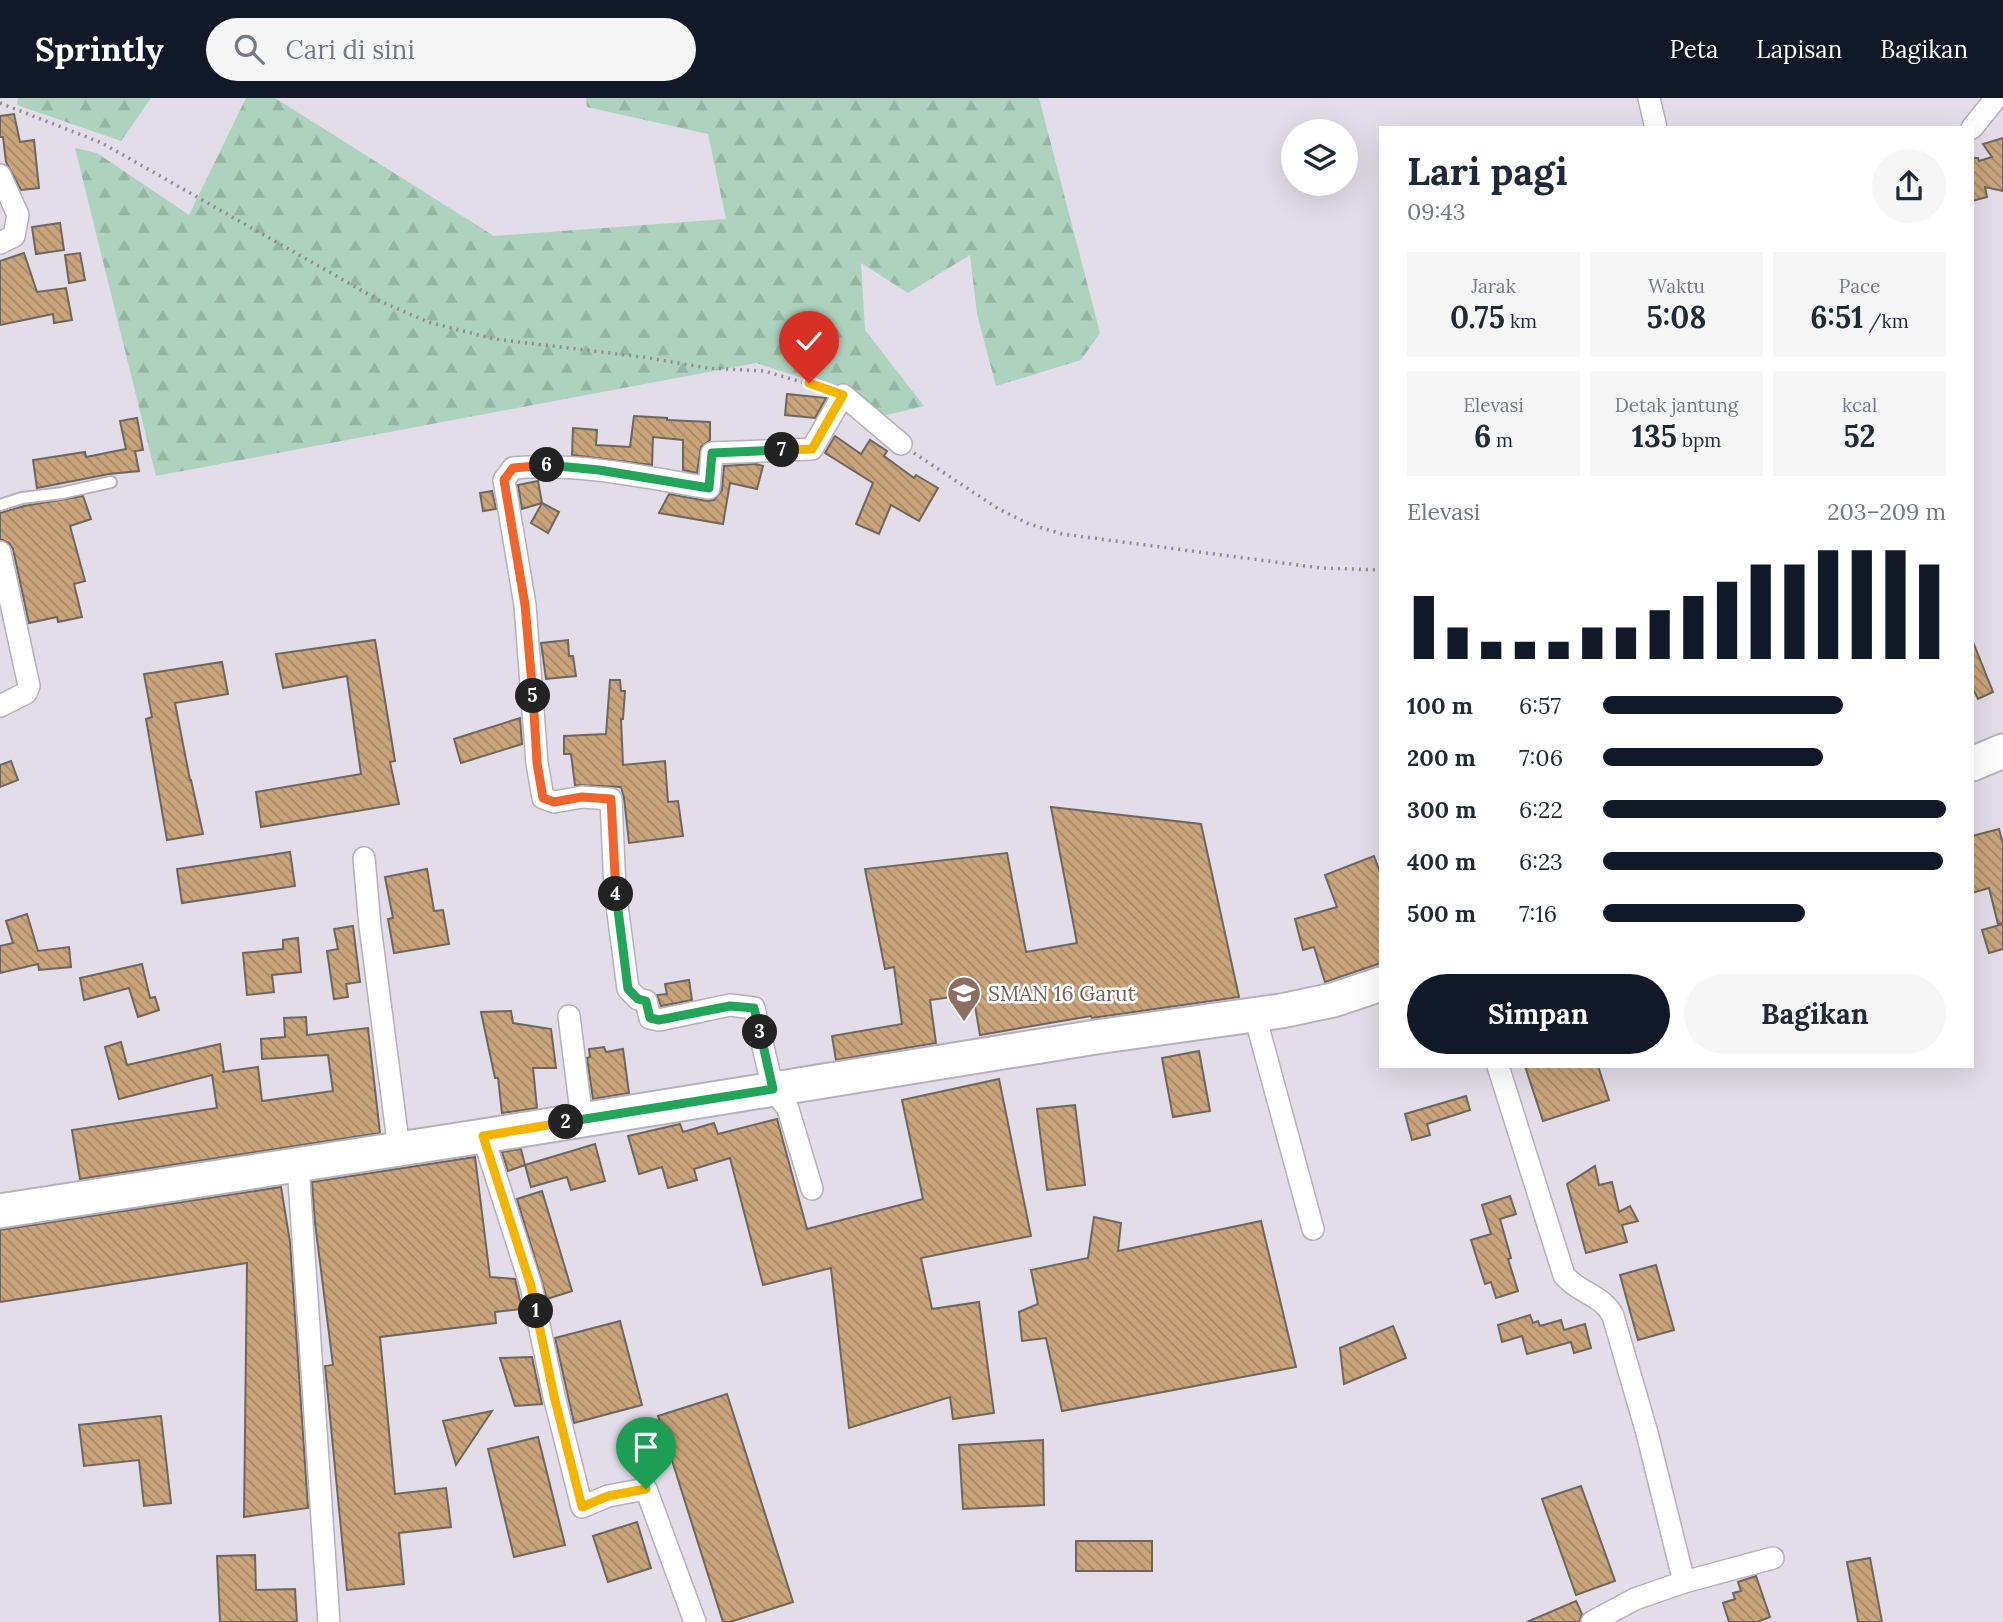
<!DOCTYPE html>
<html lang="id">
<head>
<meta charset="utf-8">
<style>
	:root { --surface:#fff; --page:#f6f6f7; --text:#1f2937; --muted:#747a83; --accent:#111827 }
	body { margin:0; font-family:Lora,serif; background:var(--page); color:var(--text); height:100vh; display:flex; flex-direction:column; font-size:26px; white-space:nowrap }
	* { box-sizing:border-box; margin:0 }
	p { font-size:23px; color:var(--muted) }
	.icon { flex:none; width:38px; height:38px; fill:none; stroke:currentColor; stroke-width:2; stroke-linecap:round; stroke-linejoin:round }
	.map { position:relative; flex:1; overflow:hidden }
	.side { position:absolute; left:1379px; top:28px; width:595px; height:942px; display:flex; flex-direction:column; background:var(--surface); border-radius:0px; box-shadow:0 7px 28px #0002 }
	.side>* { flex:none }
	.fabs { position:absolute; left:1281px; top:21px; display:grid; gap:14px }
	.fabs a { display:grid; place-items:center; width:77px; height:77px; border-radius:50%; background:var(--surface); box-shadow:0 7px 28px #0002; font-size:35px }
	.pin { position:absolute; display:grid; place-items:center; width:60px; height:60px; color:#fff; margin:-72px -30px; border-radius:50% 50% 50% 0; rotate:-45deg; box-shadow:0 0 7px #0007 }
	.pin .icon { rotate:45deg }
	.km { position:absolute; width:35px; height:35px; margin:-18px; border-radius:50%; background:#222; color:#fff; font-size:19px; line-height:35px; text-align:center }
	.round { display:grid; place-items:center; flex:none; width:74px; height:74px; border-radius:37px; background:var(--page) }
	.summary { display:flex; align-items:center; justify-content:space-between; height:119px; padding:0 28px }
	h1 { font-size:38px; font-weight:800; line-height:52px }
	.figures { display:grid; grid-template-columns:repeat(3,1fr); gap:10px; height:119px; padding:7px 28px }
	.figures div { display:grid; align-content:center; border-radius:0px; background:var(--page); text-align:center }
	.figures b { font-size:30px; font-weight:800 }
	.figures small { font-size:19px; font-weight:400 }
	.figures p { font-size:19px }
	.chart { height:196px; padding:14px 28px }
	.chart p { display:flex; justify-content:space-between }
	.chart svg { width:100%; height:126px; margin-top:7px; stroke:var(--accent); stroke-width:6 }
	.primary-button { display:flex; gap:14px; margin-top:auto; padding:14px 28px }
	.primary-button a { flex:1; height:80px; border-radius:42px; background:var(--accent); color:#fff; font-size:28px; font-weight:800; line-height:80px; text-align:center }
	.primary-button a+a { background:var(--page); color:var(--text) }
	ul { padding:0 28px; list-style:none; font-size:23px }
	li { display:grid; grid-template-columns:112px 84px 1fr; align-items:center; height:52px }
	li i { height:18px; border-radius:9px; background:var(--accent) }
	header { display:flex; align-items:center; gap:42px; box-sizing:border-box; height:98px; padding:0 35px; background:var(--accent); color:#fff }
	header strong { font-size:33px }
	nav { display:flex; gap:38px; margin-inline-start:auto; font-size:24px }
	.search { width:490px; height:63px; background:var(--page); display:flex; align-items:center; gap:18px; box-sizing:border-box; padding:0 24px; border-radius:38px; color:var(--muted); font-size:26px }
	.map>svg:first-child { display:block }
</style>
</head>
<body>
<header>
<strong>Sprintly</strong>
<div class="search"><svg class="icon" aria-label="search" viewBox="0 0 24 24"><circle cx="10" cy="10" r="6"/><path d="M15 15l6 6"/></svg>Cari di sini</div>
<nav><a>Peta</a><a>Lapisan</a><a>Bagikan</a></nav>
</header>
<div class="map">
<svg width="2003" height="1524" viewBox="0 0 2003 1524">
	<defs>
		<pattern id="forest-firs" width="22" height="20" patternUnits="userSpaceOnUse" patternTransform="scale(1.75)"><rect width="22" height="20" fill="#add2be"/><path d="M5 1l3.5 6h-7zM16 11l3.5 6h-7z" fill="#95b5a4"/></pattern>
		<pattern id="building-back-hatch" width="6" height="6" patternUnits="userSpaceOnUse" patternTransform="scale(1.75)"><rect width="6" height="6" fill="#caa57c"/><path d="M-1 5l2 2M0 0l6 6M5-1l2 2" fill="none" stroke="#a58767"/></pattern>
	</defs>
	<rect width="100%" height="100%" fill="#e2dde8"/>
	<g fill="url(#forest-firs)">
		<polygon points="18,0 151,0 121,43 17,7"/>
		<polygon points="246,0 275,0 494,138 726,121 708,36 587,9 586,0 1039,0 1100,235 1081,262 996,288 977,216 970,157 908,195 861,165 865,232 924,308 879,319 840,292 756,265 156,378 75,50 97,55 189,117"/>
	</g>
	<g fill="url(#building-back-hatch)" stroke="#6e665e" stroke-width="2">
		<polygon points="14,16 20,44 34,42 39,90 21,92 6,64 3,39 0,39 0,18"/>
		<polygon points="2003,40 2003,93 1985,89 1987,99 1972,103 1972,60 1978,60 1979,63 1992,59 1983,46"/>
		<polygon points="60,125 64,152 36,156 32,129"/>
		<polygon points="24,155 37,194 66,190 72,222 54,225 53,216 0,227 0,163"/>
		<polygon points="80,155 85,182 69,185 65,157"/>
		<polygon points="787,296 826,300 815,320 785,317"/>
		<polygon points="634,318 667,320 667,322 710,324 710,342 701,349 697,375 683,372 683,342 653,339 652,367 572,357 573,330 597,332 596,347 630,349"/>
		<polygon points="137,320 143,352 135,353 139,373 109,376 37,390 33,362 85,354 86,359 126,351 120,323"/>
		<polygon points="835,338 861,356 870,342 887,353 884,358 914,380 916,377 938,390 919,423 891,407 879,436 856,426 873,385 825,355"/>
		<polygon points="756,366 763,368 757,391 730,385 723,426 659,415 669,396 707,403 714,402 722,392 724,368"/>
		<polygon points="538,383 542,405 522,411 518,387"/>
		<polygon points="492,393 496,411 483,413 480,395"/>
		<polygon points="83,398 91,421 70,428 85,483 74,486 82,519 58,524 57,519 29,525 13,451 9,445 0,441 0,415 24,408"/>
		<polygon points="542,405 559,414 548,435 531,425"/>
		<polygon points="375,542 395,663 390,664 399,706 261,729 256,694 361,676 347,578 283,590 276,556"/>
		<polygon points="568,542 569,558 573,558 576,578 546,581 541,545"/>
		<polygon points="1973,544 1993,594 1978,601 1972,589"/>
		<polygon points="222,564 228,596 175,605 190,682 191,682 203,736 167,742 146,621 152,619 144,576"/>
		<polygon points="610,582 620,582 621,593 625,593 623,621 621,621 623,667 665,663 668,704 678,703 683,738 629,745 624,700 621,689 575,687 571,656 564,656 564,638 606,636"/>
		<polygon points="520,620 522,646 461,665 454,641"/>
		<polygon points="11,663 18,682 0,689 0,667"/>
		<polygon points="1051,709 1201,726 1239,899 1092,920 1091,918 980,937 973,896 930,902 936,945 836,962 832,938 902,926 894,869 885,871 865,771 1007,755 1026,854 1077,845"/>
		<polygon points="1999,731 2003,746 2003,825 1998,826 1989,790 1972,795 1972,738"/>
		<polygon points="290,754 295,788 182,805 177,771"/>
		<polygon points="1374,758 1381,777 1381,865 1325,884 1314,849 1303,852 1295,821 1337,809 1325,777"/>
		<polygon points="427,771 434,813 443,812 449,846 394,855 388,821 393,820 385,779"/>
		<polygon points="27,816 38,853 69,849 71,869 39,872 38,866 0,875 0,848 13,845 6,823"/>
		<polygon points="2003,826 2003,851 1989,855 1982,832"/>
		<polygon points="353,828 360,884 346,886 348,899 334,901 327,853 338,851 334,831"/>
		<polygon points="298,840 301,874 272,877 274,894 247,897 243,855 283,851 283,842"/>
		<polygon points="142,866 150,900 155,899 159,912 138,919 129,890 84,902 80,880"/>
		<polygon points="689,882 692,902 661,908 657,897 667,896 665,886"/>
		<polygon points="511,913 513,925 551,931 556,970 533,970 537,1010 502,1015 498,980 495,980 481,914"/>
		<polygon points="306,919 307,937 368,930 380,1035 80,1081 72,1032 217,1010 212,977 119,1001 105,949 121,944 127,967 220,946 224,974 222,974 258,969 262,1003 333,993 328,957 262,961 261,941 285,939 284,920"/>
		<polygon points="604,949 606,954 623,951 629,995 593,1001 587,960 590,959 589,951"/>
		<polygon points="1199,953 1210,1013 1173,1019 1162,960"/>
		<polygon points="1525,968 1598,968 1609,1002 1543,1023"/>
		<polygon points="999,981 1031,1138 921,1160 932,1211 979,1204 994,1315 953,1321 950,1299 849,1330 831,1170 763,1187 730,1060 694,1071 697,1082 668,1090 662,1069 639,1076 628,1038 680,1026 683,1034 714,1025 718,1036 777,1021 807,1131 923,1101 902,1002"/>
		<polygon points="1466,998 1470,1012 1427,1026 1430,1037 1412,1042 1405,1016"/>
		<polygon points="1075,1007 1085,1087 1047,1092 1037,1011"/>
		<polygon points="595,1046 605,1083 571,1092 567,1079 531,1089 525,1067"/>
		<polygon points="521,1051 525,1067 508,1073 502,1054"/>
		<polygon points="475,1059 490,1179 515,1181 522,1211 495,1214 496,1225 380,1239 395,1396 446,1390 451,1429 399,1435 404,1486 347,1492 325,1268 333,1267 315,1125 312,1084"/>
		<polygon points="1595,1068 1599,1087 1612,1084 1619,1114 1630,1108 1638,1123 1622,1127 1627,1144 1586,1155 1567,1086"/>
		<polygon points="281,1089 290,1144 308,1410 244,1419 247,1165 0,1204 0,1132"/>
		<polygon points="542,1093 572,1193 547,1201 517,1101"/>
		<polygon points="1510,1098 1516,1116 1500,1121 1511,1160 1508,1161 1518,1193 1496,1200 1491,1184 1485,1186 1471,1142 1491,1136 1482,1107"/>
		<polygon points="1094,1119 1121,1125 1118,1153 1261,1123 1296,1269 1062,1313 1046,1240 1022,1243 1019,1214 1038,1206 1031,1172 1088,1160"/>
		<polygon points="1656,1167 1674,1232 1638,1242 1620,1177"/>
		<polygon points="1530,1217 1533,1225 1538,1223 1540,1228 1561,1222 1564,1232 1585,1226 1591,1250 1574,1255 1571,1244 1527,1256 1522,1238 1502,1244 1498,1227"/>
		<polygon points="620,1223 642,1307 574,1325 555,1240"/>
		<polygon points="1393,1228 1406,1260 1344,1286 1340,1250"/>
		<polygon points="532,1259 542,1306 515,1308 500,1260"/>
		<polygon points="727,1296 793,1504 730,1524 723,1524 658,1318"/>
		<polygon points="492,1313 456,1367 443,1323"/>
		<polygon points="161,1318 171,1405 144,1408 139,1362 84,1368 79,1327"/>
		<polygon points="538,1339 565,1447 514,1459 488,1351"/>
		<polygon points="1043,1342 1044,1407 963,1411 959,1347"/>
		<polygon points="1581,1388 1615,1483 1576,1497 1542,1401"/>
		<polygon points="637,1424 651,1470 608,1484 593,1438"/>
		<rect x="1076" y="1443" width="76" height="30"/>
		<polygon points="255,1457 256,1492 295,1491 297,1524 220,1524 217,1458"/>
		<polygon points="1870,1460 1882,1524 1858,1524 1847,1464"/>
		<polygon points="1756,1478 1770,1519 1757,1524 1729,1524 1723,1505 1735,1501 1733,1495 1741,1493 1738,1484"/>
		<polygon points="1576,1503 1582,1516 1579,1524 1527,1524"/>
	</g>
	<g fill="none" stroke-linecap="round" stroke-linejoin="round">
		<g stroke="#b5b0bb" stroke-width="14">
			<polyline id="lane" points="0,407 22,400 62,395 111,384"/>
		</g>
		<g stroke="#b5b0bb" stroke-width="24">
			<g id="street">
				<polyline points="1649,0 1656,30"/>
				<polyline points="1972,30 1996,0"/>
				<polyline points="0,77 18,117 14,138 0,145"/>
				<polyline points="0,454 29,588 26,595 0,608"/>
				<polyline points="364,760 370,828 399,1051"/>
				<polyline points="569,918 582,1022"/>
				<polyline points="1255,918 1313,1131"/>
				<path d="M1498 968 1564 1177C1578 1195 1603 1197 1613 1218L1647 1335 1684 1484"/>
				<polyline points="483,1038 531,1188 554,1298 582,1409 608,1398 646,1391 695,1524"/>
				<polyline points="298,1067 329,1524"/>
				<path d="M812 1091 788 1011 773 991 754 910 730 907 659 922 650 920 646 903 638 901 628 891 615 792 611 701 582 699 554 704 543 700 537 665 525 507 504 382 513 370C578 364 644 379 709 390L712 355 812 351 843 297 901 346"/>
				<polyline points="1592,1524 1635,1501 1684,1484 1773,1460"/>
			</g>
		</g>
		<g stroke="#b5b0bb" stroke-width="37">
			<g id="primary">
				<polyline points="1972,666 2003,653"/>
				<polyline points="0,1113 483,1038 1096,939 1281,913 1333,902 1381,886"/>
			</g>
		</g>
		<g stroke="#8f8b93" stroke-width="3.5" stroke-dasharray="2 5" stroke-linecap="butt">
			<polyline points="0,5 102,45 382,204 428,224 494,241 643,259 707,270 764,273 826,291"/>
			<polyline points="914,355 997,410 1029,426 1062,436 1321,470 1381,472"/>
		</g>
		<use href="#lane" stroke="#fff" stroke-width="10"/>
		<use href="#street" stroke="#fff" stroke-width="21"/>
		<use href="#primary" stroke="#fff" stroke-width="33"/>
	</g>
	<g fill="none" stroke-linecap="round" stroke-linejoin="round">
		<g stroke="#fff" stroke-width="14">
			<polyline id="split-1" points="536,1213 554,1298 582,1409 608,1398 646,1391"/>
		</g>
		<g stroke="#fff" stroke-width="14">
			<polyline id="split-2" points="536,1213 531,1188 483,1038 566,1024"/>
		</g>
		<g stroke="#fff" stroke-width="14">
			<polyline id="split-3" points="566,1024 773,991 760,934"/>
		</g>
		<g stroke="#fff" stroke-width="14">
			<polyline id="split-4" points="616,796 628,891 638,901 646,903 650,920 659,922 730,908 754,910 760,934"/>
		</g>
		<g stroke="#fff" stroke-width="14">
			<polyline id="split-5" points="533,598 537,665 543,700 554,704 582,699 611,701 616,796"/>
		</g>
		<g stroke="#fff" stroke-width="14">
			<polyline id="split-6" points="533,598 525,507 504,382 513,370 547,367"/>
		</g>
		<g stroke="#fff" stroke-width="14">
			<polyline id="split-7" points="547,367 599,372 709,390 712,355 782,352"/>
		</g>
		<g stroke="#fff" stroke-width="14">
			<polyline id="split-8" points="782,352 812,351 843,297 809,285"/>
		</g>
		<use href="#split-1" stroke="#f5b400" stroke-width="9"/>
		<use href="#split-2" stroke="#f5b400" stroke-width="9"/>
		<use href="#split-3" stroke="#22a559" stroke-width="9"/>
		<use href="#split-4" stroke="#22a559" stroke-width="9"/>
		<use href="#split-5" stroke="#f0652b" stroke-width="9"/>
		<use href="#split-6" stroke="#f0652b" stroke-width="9"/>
		<use href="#split-7" stroke="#22a559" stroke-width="9"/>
		<use href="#split-8" stroke="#f5b400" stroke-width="9"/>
	</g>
	<defs>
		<g id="school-pin" transform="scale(1.75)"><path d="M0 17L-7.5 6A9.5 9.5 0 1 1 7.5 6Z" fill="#8d6e63" stroke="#fff"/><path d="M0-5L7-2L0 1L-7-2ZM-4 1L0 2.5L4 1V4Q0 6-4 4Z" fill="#fff"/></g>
	</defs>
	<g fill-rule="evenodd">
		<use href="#school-pin" x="964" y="895"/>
	</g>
	<g text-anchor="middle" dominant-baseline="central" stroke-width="5" stroke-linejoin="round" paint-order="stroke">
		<g font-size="21" fill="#785e54" stroke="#fff" text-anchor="start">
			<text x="988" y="895">SMAN 16 Garut</text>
		</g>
	</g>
</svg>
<div class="fabs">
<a><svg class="icon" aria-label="layers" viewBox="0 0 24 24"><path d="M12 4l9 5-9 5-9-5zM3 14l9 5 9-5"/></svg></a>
</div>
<div class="pin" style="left:646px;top:1391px;background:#1e9e55"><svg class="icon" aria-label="arrive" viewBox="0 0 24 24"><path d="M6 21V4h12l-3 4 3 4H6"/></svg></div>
<div class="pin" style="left:809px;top:285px;background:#d93025"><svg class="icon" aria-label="check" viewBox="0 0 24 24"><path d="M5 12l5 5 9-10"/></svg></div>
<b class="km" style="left:536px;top:1213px">1</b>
<b class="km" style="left:566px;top:1024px">2</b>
<b class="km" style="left:760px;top:934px">3</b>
<b class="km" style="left:616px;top:796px">4</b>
<b class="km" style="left:533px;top:598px">5</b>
<b class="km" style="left:547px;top:367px">6</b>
<b class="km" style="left:782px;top:352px">7</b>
<section class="side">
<div class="summary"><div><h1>Lari pagi</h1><p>09:43</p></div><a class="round"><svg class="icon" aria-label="share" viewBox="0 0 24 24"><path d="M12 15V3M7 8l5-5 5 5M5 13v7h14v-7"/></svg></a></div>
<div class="figures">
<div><p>Jarak</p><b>0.75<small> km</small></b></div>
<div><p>Waktu</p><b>5:08</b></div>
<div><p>Pace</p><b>6:51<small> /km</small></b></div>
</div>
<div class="figures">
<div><p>Elevasi</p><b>6<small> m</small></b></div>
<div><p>Detak jantung</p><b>135<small> bpm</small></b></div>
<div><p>kcal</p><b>52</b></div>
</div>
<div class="chart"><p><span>Elevasi</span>203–209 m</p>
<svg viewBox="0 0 160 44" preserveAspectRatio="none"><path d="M5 44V22M15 44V33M25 44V38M35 44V38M45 44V38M55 44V33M65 44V33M75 44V27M85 44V22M95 44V17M105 44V11M115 44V11M125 44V6M135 44V6M145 44V6M155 44V11"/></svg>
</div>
<ul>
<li><b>100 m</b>6:57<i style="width:70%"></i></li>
<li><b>200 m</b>7:06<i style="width:64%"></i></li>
<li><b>300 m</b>6:22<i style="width:100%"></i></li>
<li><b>400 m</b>6:23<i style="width:99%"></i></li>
<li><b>500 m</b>7:16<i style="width:59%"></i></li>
</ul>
<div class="primary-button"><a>Simpan</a><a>Bagikan</a></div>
</section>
</div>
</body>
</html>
